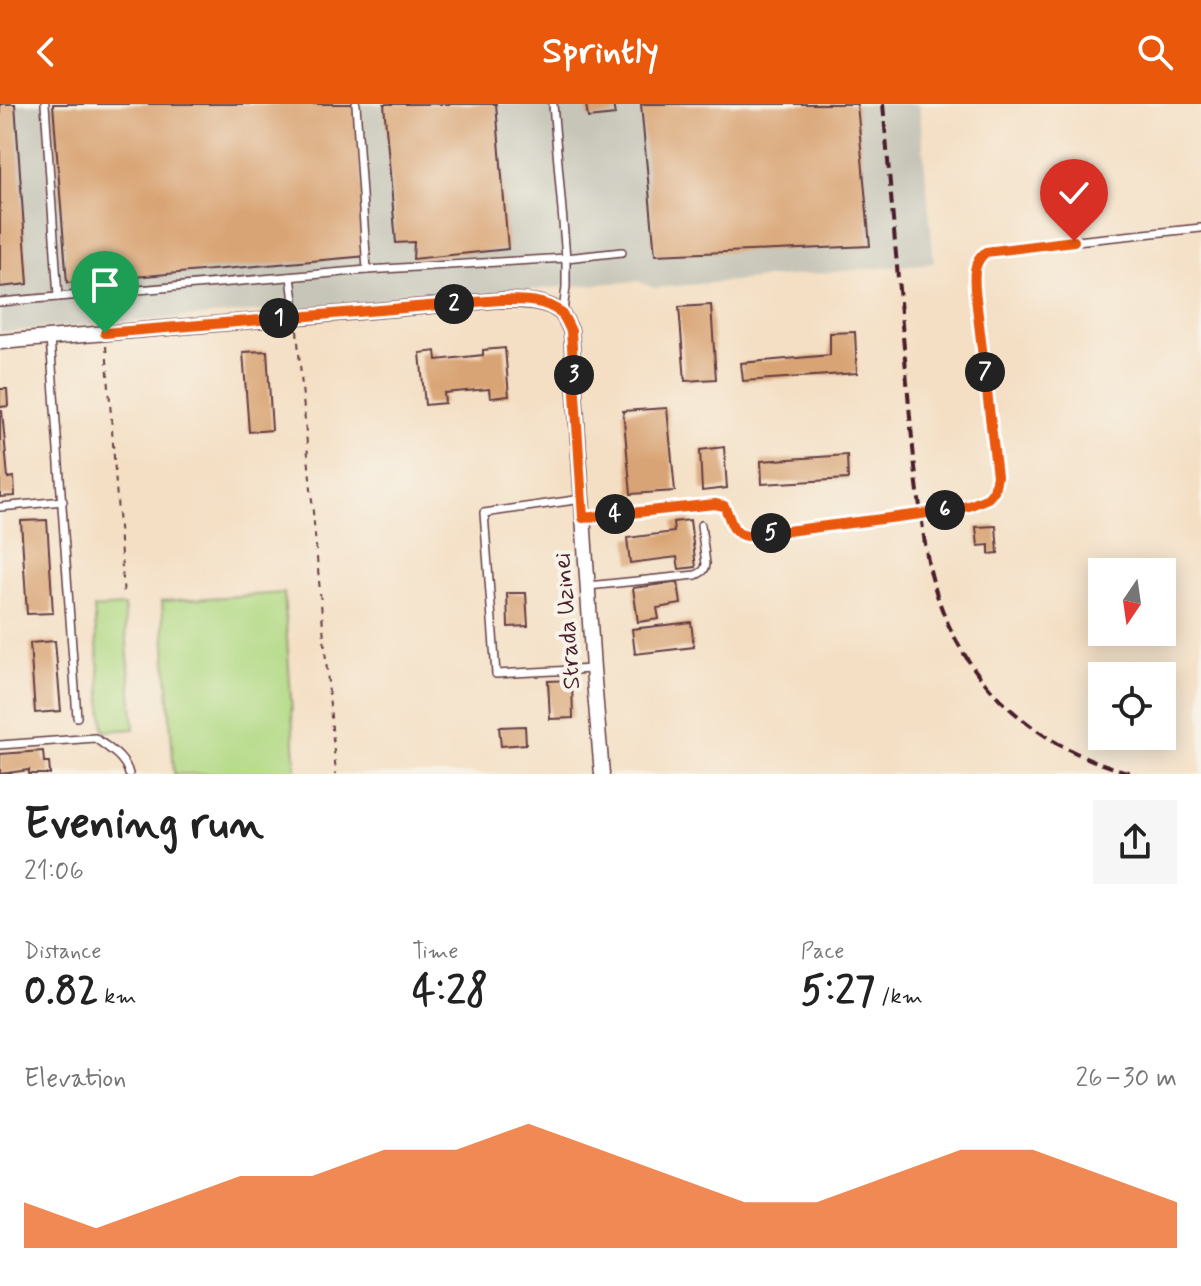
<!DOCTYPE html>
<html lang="en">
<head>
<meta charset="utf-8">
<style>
	:root { --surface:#fff; --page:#f6f6f6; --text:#222; --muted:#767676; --accent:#ea580c }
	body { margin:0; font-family:Mynerve,sans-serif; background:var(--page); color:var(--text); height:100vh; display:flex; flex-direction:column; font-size:30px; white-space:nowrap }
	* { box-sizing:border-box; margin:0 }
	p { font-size:26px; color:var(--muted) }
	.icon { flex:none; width:44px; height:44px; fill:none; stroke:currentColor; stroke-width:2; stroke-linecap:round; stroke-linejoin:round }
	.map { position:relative; height:670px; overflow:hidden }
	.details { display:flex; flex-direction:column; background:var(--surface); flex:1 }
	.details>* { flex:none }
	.needle { width:52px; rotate:193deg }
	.buttons { position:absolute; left:1088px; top:454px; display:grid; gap:16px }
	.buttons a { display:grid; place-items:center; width:88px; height:88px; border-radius:0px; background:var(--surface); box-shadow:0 4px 20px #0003; font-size:40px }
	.pin { position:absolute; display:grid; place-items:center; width:68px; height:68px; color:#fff; margin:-82px -34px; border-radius:50% 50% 50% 0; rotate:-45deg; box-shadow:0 0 8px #0007 }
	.pin .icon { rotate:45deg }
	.km { position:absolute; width:40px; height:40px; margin:-20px; border-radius:50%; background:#222; color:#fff; font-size:22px; line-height:40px; text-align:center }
	.round { display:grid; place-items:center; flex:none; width:84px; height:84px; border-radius:0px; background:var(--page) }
	.headline { display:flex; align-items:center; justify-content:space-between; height:136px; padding:0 24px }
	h1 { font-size:44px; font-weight:700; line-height:60px }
	.figures { display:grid; grid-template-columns:repeat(3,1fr); gap:12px; height:136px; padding:8px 24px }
	.figures div { display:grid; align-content:center }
	.figures b { font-size:40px; font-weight:700 }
	.figures small { font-size:22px; font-weight:400 }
	.figures p { font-size:22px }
	.chart { height:224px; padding:16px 24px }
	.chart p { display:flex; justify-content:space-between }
	.chart svg { width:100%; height:144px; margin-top:8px; fill:var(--accent); opacity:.7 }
	header { display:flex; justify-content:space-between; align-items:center; height:104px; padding:0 24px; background:var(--accent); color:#fff; font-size:36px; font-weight:700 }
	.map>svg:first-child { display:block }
</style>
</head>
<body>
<header><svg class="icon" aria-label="back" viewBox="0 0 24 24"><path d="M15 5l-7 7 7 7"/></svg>Sprintly<svg class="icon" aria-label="search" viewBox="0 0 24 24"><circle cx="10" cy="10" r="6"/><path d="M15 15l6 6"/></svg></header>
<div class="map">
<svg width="1201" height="670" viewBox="0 0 1201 670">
	<rect width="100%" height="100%" fill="#f7f3e8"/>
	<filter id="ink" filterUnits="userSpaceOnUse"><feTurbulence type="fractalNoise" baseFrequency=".0125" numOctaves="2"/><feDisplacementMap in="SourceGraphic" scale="16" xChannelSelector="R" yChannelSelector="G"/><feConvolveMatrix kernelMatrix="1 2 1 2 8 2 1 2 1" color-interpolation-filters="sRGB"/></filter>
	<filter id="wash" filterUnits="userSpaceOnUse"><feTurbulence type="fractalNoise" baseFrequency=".006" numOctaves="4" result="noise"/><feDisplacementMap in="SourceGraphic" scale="32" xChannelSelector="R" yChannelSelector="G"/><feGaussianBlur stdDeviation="1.8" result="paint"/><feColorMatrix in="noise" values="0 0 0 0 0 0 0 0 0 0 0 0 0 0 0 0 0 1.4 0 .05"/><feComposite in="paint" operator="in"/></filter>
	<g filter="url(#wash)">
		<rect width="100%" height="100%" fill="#f4dfc4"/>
		<polygon fill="#c6c5b8" points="0,0 919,0 934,159 654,184 638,177 0,228"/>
		<g fill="#b1d983" stroke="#7e7c57" stroke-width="2">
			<polygon points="284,489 296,670 174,670 162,497"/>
			<polygon points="124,502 134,625 104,627 94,504"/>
		</g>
		<g id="blocks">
			<g fill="#d9a474">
				<polygon points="0,0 15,0 28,180 0,183"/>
				<polygon points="53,0 356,0 367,152 67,179"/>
				<polygon points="384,0 496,0 508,145 413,155 414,138 396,139"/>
				<polygon points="586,0 613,0 615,11 588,14"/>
				<polygon points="641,0 857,0 870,142 655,151"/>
				<polygon points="711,201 716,275 685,277 679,203"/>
				<polygon points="855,228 857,269 743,277 741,259 830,251 830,229"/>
				<polygon points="505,244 509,292 490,294 489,285 444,289 445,299 425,301 420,249 436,247 437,256 483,251 483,246"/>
				<polygon points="267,247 272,326 249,328 243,248"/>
				<polygon points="0,285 7,285 8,302 0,303"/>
				<polygon points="667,304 675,387 631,390 623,307"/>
				<polygon points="0,307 2,307 8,374 14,373 15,392 0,393"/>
				<polygon points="724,343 727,384 702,387 700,346"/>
				<polygon points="847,351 848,375 762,380 761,357"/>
				<polygon points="47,416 53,509 27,510 21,417"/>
				<polygon points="690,416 696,463 679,465 677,453 630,459 627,434 674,428 673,418"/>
				<polygon points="996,422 998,449 989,450 989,441 978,442 976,423"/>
				<polygon points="678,478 681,500 657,504 659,515 638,518 633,484"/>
				<polygon points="507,489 526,489 528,522 508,523"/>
				<polygon points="691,518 694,543 635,550 632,525"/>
				<polygon points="55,537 61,607 35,609 30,539"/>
				<polygon points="572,576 573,614 550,615 548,577"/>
				<polygon points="525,622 526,640 501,642 499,623"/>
				<polygon points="43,647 44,658 49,658 50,670 29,670 29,666 0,670 0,650"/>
			</g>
		</g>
	</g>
	<g filter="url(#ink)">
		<use href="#blocks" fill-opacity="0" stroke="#643c42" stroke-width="2"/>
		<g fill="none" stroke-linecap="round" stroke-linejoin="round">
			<g stroke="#643c42" stroke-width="10">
				<g id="service">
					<polyline points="45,0 58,193"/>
					<polyline points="356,0 367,166"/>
					<polyline points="553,0 566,154 566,183 563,208"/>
					<polyline points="291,173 296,213"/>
					<polyline points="0,198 367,166 566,154 622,148"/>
					<polyline points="50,234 77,613"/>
					<polyline points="582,395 484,409 496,570 593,565"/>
					<polyline points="0,403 63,397"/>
					<path d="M583 414 715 400 724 402C733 416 728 430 748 432L921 410 981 398C993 392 996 385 997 372L975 186C974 161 973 151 999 145L1201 124"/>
					<path d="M588 482 696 471C702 468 705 467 706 460L701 421"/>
					<path d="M0 641 95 634C108 644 125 653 129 670"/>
				</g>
			</g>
			<g stroke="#643c42" stroke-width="17">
				<path id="minor" d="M0 238 500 196C520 197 545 195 561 209 565 213 568 221 571 227L593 565 602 670"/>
			</g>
			<g stroke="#643c42" stroke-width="2" stroke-dasharray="6 6" stroke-linecap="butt">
				<polyline points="297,226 336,670"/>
				<polyline points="106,242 124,493"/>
			</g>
			<use href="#service" stroke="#fff" stroke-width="7"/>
			<use href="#minor" stroke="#fff" stroke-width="14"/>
			<path stroke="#4a1f2b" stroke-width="4" stroke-dasharray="12 6" stroke-linecap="butt" d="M883 0C891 89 898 177 906 266 910 314 914 362 921 410 924 434 927 458 934 481 961 579 1039 647 1136 670"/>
		</g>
	</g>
	<g fill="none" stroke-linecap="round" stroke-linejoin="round" filter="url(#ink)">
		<g stroke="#fff" stroke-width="16">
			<path id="route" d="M105 229 500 196C520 196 545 195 561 209 565 213 568 221 571 227L583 414 715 400 724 402C732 416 730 430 748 432L921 410 969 402 988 394 994 387 997 372 975 186C974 171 973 158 986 148L1074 137"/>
		</g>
		<use href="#route" stroke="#ea580c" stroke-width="10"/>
	</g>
	<g text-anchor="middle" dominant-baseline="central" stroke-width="8" stroke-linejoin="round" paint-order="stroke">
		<g font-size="24" fill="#4a1f2b" stroke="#f7f3e8">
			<text transform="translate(568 517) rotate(-94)">Strada Uzinei</text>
		</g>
	</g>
</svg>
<div class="buttons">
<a><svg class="needle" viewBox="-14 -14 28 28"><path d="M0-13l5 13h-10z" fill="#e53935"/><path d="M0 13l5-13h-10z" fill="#767676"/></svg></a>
<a><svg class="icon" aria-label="locate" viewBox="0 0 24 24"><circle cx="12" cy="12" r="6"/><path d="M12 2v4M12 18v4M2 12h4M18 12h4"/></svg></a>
</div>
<div class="pin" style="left:105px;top:229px;background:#1e9e55"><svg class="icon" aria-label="arrive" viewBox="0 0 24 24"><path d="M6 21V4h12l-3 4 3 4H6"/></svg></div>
<div class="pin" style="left:1074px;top:137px;background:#d93025"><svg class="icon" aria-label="check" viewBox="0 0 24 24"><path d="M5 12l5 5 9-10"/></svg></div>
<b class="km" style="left:279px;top:214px">1</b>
<b class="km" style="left:454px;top:200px">2</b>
<b class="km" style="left:574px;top:271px">3</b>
<b class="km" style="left:615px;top:410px">4</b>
<b class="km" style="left:771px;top:429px">5</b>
<b class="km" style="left:945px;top:406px">6</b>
<b class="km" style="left:985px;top:268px">7</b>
</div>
<section class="details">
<div class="headline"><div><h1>Evening run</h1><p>21:06</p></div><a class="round"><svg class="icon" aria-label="share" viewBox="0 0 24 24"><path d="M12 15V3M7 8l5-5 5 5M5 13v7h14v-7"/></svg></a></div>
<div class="figures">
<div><p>Distance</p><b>0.82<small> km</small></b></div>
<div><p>Time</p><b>4:28</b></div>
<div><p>Pace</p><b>5:27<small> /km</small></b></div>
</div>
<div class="chart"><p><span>Elevation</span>26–30 m</p>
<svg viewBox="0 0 160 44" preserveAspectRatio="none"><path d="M0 44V30L10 38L20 30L30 22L40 22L50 14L60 14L70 6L80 14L90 22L100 30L110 30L120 22L130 14L140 14L150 22L160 30V44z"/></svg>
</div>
</section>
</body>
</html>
